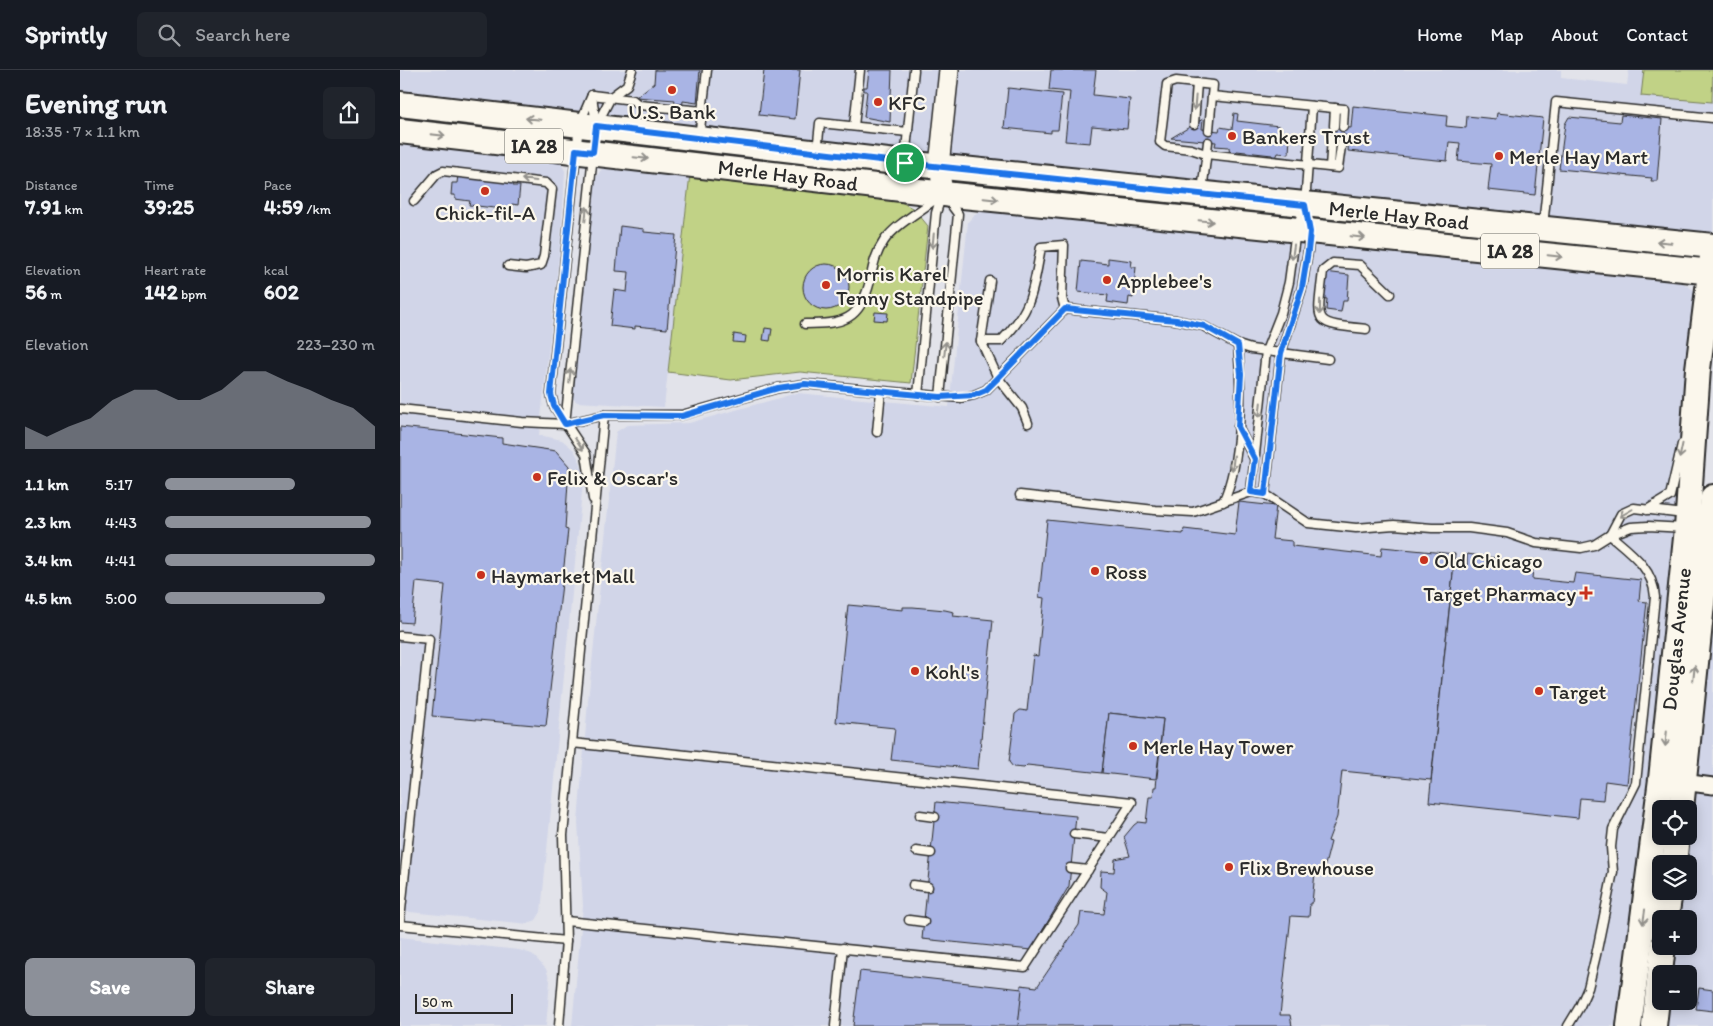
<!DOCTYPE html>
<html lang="en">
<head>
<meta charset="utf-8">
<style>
	:root { --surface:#171b24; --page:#20242c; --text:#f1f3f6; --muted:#9ea1a6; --line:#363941; --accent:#8c9099 }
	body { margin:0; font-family:Itim,sans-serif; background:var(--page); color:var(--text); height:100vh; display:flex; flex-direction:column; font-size:19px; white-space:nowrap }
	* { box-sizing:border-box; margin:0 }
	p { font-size:16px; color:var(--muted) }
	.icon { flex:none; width:28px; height:28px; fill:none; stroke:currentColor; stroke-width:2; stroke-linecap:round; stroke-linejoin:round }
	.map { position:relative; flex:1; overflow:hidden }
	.panel { display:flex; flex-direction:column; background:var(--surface); width:400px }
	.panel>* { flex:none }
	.fabs { position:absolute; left:1252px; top:730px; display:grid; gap:10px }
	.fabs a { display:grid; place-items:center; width:45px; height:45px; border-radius:8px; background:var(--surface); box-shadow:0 2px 12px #0003; font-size:25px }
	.scale { position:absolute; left:15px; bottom:12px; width:98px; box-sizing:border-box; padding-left:5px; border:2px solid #2b2b2b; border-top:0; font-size:14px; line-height:18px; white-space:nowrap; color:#2b2b2b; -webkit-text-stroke:4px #fbf7ec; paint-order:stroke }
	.pin { position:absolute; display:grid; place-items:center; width:42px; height:42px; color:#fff; margin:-21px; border:2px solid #fff; border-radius:50%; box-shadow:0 1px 5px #0007 }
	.round { display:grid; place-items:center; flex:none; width:52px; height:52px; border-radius:8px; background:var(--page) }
	.overview { display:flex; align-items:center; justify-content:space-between; height:85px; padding:0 25px }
	h1 { font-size:28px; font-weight:700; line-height:38px }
	.figures { display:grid; grid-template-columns:repeat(3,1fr); gap:8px; height:85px; padding:5px 25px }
	.figures div { display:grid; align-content:center }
	.figures b { font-size:21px; font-weight:700 }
	.figures small { font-size:14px; font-weight:400 }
	.figures p { font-size:14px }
	.chart { height:140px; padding:10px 25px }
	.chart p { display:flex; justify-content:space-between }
	.chart svg { width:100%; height:90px; margin-top:5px; fill:var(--accent); opacity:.7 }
	.primary-button { display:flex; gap:10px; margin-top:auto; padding:10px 25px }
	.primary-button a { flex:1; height:58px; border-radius:8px; background:var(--accent); color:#fff; font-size:20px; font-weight:700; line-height:58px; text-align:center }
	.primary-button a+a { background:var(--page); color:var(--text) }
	ul { padding:0 25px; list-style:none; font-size:16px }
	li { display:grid; grid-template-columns:80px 60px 1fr; align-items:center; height:38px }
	li i { height:12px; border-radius:6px; background:var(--accent) }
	header { display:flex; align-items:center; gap:30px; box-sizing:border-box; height:70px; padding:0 25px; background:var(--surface); border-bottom:1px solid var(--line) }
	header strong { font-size:24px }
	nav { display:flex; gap:28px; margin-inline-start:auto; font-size:18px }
	.search { width:350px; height:45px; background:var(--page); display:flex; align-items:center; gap:12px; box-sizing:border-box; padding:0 18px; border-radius:8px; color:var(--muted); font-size:19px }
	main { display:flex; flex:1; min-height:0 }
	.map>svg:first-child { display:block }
</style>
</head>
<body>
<header>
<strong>Sprintly</strong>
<div class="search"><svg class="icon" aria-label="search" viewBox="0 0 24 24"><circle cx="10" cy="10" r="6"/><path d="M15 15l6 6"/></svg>Search here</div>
<nav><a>Home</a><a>Map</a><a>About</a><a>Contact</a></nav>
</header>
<main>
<section class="panel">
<div class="overview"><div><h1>Evening run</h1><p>18:35 · 7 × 1.1 km</p></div><a class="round"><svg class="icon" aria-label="share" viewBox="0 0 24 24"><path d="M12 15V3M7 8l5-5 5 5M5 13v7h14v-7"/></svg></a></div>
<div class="figures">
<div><p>Distance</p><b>7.91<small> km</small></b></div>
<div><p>Time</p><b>39:25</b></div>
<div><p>Pace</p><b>4:59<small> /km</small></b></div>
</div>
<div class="figures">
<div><p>Elevation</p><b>56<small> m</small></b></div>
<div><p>Heart rate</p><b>142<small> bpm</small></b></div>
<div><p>kcal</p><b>602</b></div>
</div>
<div class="chart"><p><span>Elevation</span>223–230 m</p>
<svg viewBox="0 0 160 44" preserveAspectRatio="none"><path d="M0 44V33L10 38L20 33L30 29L40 20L50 15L60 15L70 20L80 20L90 15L100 6L110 6L120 11L130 15L140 20L150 24L160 33V44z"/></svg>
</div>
<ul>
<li><b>1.1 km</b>5:17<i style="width:62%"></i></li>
<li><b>2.3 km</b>4:43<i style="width:98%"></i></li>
<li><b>3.4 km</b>4:41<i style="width:100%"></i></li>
<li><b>4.5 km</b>5:00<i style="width:76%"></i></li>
</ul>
<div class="primary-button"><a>Save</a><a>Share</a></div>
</section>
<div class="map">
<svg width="1313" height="956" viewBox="0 0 1313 956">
	<rect width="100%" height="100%" fill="#e2e3ea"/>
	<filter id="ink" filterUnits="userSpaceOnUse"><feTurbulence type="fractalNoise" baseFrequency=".02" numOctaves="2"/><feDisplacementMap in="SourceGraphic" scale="10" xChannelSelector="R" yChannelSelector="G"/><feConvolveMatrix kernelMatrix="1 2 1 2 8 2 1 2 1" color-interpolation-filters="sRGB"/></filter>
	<g filter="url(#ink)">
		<g fill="#d1d5e8" fill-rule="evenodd">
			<polygon points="0,0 1161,0 1161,8 1227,15 1229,0 1313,0 1313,176 0,34"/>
			<polygon points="0,73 156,90 162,95 165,101 161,170 139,365 162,370 174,380 181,394 183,410 141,842 136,850 128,854 0,841"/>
			<polygon points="207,96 290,104 264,337 177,332 171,327 196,108 201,100"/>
			<polygon points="585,141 1283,213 1295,221 1298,225 1278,477 1234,867 1216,956 172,956 183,836 178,752 188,631 216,362 227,355 289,353 397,323 549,337 568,152 575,144"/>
			<path d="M1313 427V956H1254L1263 876H1289V849H1266L1270 821H1289V794H1274L1277 766H1289V739ZM1261 904H1289V931H1261Z"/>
			<polygon points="0,867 119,880 132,884 146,899 150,911 146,956 0,956"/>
		</g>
		<g fill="#c1d286" stroke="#767e58">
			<polygon points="1244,0 1313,0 1312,32 1241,26"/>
			<polygon points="290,104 499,131 514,139 528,156 511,313 400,302 331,310 268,302"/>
		</g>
		<g fill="#a9b4e4" stroke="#2b2b2b">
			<polygon points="255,0 300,0 297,33 283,31 282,39 273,38 275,30 236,27 254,13"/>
			<polygon points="364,0 400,0 395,49 359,45"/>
			<polygon points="469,0 492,0 490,52 464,47 467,21 464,21 464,17 467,17"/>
			<polygon points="651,0 696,0 693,25 730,29 727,59 692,56 690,73 665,71 670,22 649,20"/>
			<polygon points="608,18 662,24 658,60 651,60 651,63 604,58"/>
			<polygon points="953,36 1047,46 1046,56 1066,58 1067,46 1096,49 1097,43 1143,48 1135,125 1088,120 1091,94 1058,91 1060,73 1049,72 1047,91 948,81 949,70 932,68 934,56 951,58"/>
			<polygon points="834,43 838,44 837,51 879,56 880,64 890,65 889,84 878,83 875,90 871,90 872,85 837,81 834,86 830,85 829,77 815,76 816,72 771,68 803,49 802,59 819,61 820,57 832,59"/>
			<polygon points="1221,45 1262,49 1257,111 1251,111 1252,108 1159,99 1165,54 1169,47 1220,52"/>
			<polygon points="58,105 114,111 113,116 120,116 118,135 112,134 111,140 69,135 70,131 55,129 55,125 51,125 52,113 57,113"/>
			<polygon points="220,156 244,159 244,162 276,165 267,259 235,256 235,259 210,256 214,220 227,222 229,202 216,201"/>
			<polygon points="708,188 732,191 731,197 736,197 733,228 729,227 728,235 707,232 708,225 678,222 681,191 708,194"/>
			<circle cx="426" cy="217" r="23"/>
			<polygon points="925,202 949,205 947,231 943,231 941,242 926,240 927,229 921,228"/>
			<polygon points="475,242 488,243 487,251 474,250"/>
			<polygon points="365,258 372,259 370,271 363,270"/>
			<polygon points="334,264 346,266 345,273 333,272"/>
			<polygon points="0,357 102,368 102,373 156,381 169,396 165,459 168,460 146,656 32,646 45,515 16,512 12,553 0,552"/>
			<polygon points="839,432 876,436 872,469 892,471 892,476 981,486 982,477 1055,484 1031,710 942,701 937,747 928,771 931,772 923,803 915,802 912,833 910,833 909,847 891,846 880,945 890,945 892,956 618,956 621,915 637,917 679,855 681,842 704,844 707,822 700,817 701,801 714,802 715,789 730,786 724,767 734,755 738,752 746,753 749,727 753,727 754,717 756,717 763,649 709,643 702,703 627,695 624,698 613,697 609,692 615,644 620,640 627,641 633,585 638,586 644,528 639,527 647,450 783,464 784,459 835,465"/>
			<polygon points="1067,484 1096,488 1105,491 1103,495 1133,498 1132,509 1173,513 1175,503 1241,510 1239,531 1247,532 1227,714 1205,711 1203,730 1180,728 1178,748 1029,732 1054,494 1067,495"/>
			<polygon points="448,535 503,540 503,537 513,537 545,540 554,542 553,546 593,550 578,699 491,690 495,658 436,652"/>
			<polygon points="709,643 763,649 756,709 702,703"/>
			<polygon points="536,732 676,746 669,816 631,880 522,869"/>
			<polygon points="460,901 622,919 618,956 453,956"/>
			<polygon points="1299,918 1313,920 1313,941 1296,939"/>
		</g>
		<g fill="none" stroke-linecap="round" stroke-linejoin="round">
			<g stroke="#2b2b2b" stroke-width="11">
				<g id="service">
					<polyline points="192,25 179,55 151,324 154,336 186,384 193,429"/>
					<polyline points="192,25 233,30 239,35 303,41"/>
					<polyline points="812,26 944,39 943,57"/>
					<polyline points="197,54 211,27 227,15 232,0"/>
					<polyline points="794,54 797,13"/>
					<polyline points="454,56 460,0"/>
					<polyline points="934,56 935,38"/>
					<polyline points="809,60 813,15 776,11 767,14 760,72 765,76 791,79 806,84 938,98 942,69"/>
					<polyline points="299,68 307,0"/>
					<polyline points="417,81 420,53 508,62"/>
					<polyline points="505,90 514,0"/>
					<polyline points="930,97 932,68"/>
					<polyline points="802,122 808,72"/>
					<polyline points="14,131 37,104 43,101 146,113 152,119 144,186 141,195 126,198 108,196"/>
					<polyline points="1143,156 1156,32 1313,48"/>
					<path d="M590 211 581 271H601C633 239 633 220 641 177L664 175 662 228 665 239"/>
					<polyline points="665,239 776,250 803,256 838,275 851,279 928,289"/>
					<path d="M405 254C443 254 460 251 470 211 473 196 475 184 484 171 496 154 521 141 537 128"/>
					<path d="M966 259C911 253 917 255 923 201L933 193 960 195 990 224"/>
					<polyline points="581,271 598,308 622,338 628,353"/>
					<polyline points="518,325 536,143 541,127"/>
					<polyline points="540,327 558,144 547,129"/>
					<polyline points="0,339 122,352 165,354 204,345 282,345 378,318 405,314 561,328 574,325 586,320 665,239"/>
					<polyline points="165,354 196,56 192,25"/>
					<polyline points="838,357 854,388"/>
					<polyline points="477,362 481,321"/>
					<polyline points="851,422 866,281 881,243 889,212 896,160 904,137"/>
					<polyline points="865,424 881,283 902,218 908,181 910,162 905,135 912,36"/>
					<polyline points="620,425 755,440 793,442 851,422 865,424 908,453 956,458 994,455 1032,458 1069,458 1107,463 1136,473 1181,478 1194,475 1210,465 1231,457 1248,456 1285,458"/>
					<path d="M823 432C842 392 842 318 838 275"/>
					<polyline points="1247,440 1270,426 1282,374"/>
					<polyline points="1210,465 1221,444 1234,438 1284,444"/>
					<polyline points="0,566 29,569 0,850"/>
					<polyline points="520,745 535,747"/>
					<polyline points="674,764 709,768"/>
					<polyline points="516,781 531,783"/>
					<polyline points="670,798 688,800"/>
					<polyline points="513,815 528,817"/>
					<polyline points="509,850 524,852"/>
					<polyline points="166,851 625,897 732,732 172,673"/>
					<polyline points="0,855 166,871"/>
					<polyline points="159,956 166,871 163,765 204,345"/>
					<polyline points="435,956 443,878"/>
					<path d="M1168 956 1180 936 1188 918 1196 885 1213 802 1211 777 1213 759 1236 713 1255 527C1253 498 1231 483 1210 465"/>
				</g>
			</g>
			<g stroke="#2b2b2b" stroke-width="19">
				<polyline id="minor" points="1275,711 1313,716"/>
			</g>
			<g stroke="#2b2b2b" stroke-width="22">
				<polyline id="tertiary" points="543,123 539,96 549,0"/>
			</g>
			<g stroke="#2b2b2b" stroke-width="28">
				<g id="primary">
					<polyline points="0,34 505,93 1313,176"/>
					<polyline points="0,61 553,125 1313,202"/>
					<polyline points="1281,739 1313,427"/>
					<polyline points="1274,794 1277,766"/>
					<polyline points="1266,849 1270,821"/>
					<polyline points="1229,956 1261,709 1287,458 1298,299 1312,187"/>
					<polyline points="1254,956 1263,876"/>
				</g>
			</g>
			<use href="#service" stroke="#fbf7ec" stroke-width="8"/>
			<use href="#minor" stroke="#fbf7ec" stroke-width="15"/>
			<use href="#tertiary" stroke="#fbf7ec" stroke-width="19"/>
			<use href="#primary" stroke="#fbf7ec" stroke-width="24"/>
		</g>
		<defs><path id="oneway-shaft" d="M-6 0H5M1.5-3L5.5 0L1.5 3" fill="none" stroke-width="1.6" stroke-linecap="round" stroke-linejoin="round" transform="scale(1.25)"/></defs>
		<g stroke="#93918c">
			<use href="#oneway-shaft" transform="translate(795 33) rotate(95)"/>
			<use href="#oneway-shaft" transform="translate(133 49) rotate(-174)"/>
			<use href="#oneway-shaft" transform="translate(38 65) rotate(6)"/>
			<use href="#oneway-shaft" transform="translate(241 88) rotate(6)"/>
			<use href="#oneway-shaft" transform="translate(129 110) rotate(-173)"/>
			<use href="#oneway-shaft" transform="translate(591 129) rotate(6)"/>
			<use href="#oneway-shaft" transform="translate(186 144) rotate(-84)"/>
			<use href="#oneway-shaft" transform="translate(806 151) rotate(6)"/>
			<use href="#oneway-shaft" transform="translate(958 167) rotate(6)"/>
			<use href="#oneway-shaft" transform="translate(533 171) rotate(96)"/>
			<use href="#oneway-shaft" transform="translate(1264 172) rotate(-175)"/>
			<use href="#oneway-shaft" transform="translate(893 182) rotate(98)"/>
			<use href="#oneway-shaft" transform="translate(1155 186) rotate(6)"/>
			<use href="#oneway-shaft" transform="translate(920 237) rotate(91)"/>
			<use href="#oneway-shaft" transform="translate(545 279) rotate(-84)"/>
			<use href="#oneway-shaft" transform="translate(170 306) rotate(-84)"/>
			<use href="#oneway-shaft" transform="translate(860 340) rotate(96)"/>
			<use href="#oneway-shaft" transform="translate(179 374) rotate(56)"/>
			<use href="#oneway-shaft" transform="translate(1281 381) rotate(102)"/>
			<use href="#oneway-shaft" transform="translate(833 393) rotate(97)"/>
			<use href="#oneway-shaft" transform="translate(1226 443) rotate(150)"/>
			<use href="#oneway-shaft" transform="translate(1294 603) rotate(-84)"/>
			<use href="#oneway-shaft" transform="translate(1266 669) rotate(96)"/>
			<use href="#oneway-shaft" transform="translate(1244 847) rotate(98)"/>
		</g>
	</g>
	<g fill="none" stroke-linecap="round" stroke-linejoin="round" filter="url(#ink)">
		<g stroke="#fff" stroke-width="10">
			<polygon id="route" points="196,56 505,93 905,135 910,162 908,181 902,218 881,283 865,424 851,422 855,389 838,357 841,304 838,275 804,256 776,250 665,239 598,308 586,320 574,325 540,327 405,314 378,318 282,346 204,345 165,354 154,336 151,324 176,80 193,82"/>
		</g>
		<use href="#route" stroke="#1a73e8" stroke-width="6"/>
	</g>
	<g fill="#c8321e" stroke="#fbf7ec" stroke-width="2">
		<circle cx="272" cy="20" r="5"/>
		<circle cx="478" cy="32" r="5"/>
		<circle cx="832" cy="66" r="5"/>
		<circle cx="1099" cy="86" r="5"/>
		<circle cx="85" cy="121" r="5"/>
		<circle cx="707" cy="210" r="5"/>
		<circle cx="426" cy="215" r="5"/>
		<circle cx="137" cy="407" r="5"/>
		<circle cx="1024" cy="490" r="5"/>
		<circle cx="695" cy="501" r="5"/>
		<circle cx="81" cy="505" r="5"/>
		<path d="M1183.5 515.5h5v5h5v5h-5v5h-5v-5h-5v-5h5z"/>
		<circle cx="515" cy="601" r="5"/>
		<circle cx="1139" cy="621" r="5"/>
		<circle cx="733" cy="676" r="5"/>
		<circle cx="829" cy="797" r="5"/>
	</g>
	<g text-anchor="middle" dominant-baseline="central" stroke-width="4.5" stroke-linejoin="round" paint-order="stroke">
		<g fill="#fbf7ec" stroke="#696865" stroke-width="1">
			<rect x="105" y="58.5" width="58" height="35" rx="4"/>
			<rect x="1081" y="163.5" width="58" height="35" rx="4"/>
		</g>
		<g font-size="20" font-weight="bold" fill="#2b2b2b">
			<text x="134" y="76">IA 28</text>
			<text x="1110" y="181">IA 28</text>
		</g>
		<g font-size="21" fill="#2b2b2b" stroke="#fbf7ec" text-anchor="start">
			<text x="488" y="32">KFC</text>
			<text x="272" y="41" text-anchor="middle">U.S. Bank</text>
			<text x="842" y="66">Bankers Trust</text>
			<text x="1109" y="86">Merle Hay Mart</text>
			<text x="85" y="142" text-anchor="middle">Chick-fil-A</text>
			<text x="436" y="203">Morris Karel<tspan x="436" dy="24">Tenny Standpipe</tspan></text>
			<text x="717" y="210">Applebee's</text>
			<text x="147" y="407">Felix &amp; Oscar's</text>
			<text x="1034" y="490">Old Chicago</text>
			<text x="705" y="501">Ross</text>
			<text x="91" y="505">Haymarket Mall</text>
			<text x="1176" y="523" text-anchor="end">Target Pharmacy</text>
			<text x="525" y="601">Kohl's</text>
			<text x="1149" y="621">Target</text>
			<text x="743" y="676">Merle Hay Tower</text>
			<text x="839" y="797">Flix Brewhouse</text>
		</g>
		<g font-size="21" fill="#2b2b2b" stroke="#fbf7ec">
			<text transform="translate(388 105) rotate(7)">Merle Hay Road</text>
			<text transform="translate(999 145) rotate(6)">Merle Hay Road</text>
			<text transform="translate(1276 569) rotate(-84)">Douglas Avenue</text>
		</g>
	</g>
</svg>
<div class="fabs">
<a><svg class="icon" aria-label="locate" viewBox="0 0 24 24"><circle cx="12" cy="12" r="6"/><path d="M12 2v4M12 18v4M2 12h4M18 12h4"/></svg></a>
<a><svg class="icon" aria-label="layers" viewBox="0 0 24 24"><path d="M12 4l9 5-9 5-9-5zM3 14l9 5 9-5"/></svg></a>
<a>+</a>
<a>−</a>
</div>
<div class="scale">50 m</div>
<div class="pin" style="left:505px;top:93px;background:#1e9e55"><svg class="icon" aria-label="arrive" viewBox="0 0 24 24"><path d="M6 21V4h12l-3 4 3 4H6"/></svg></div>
</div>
</main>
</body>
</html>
